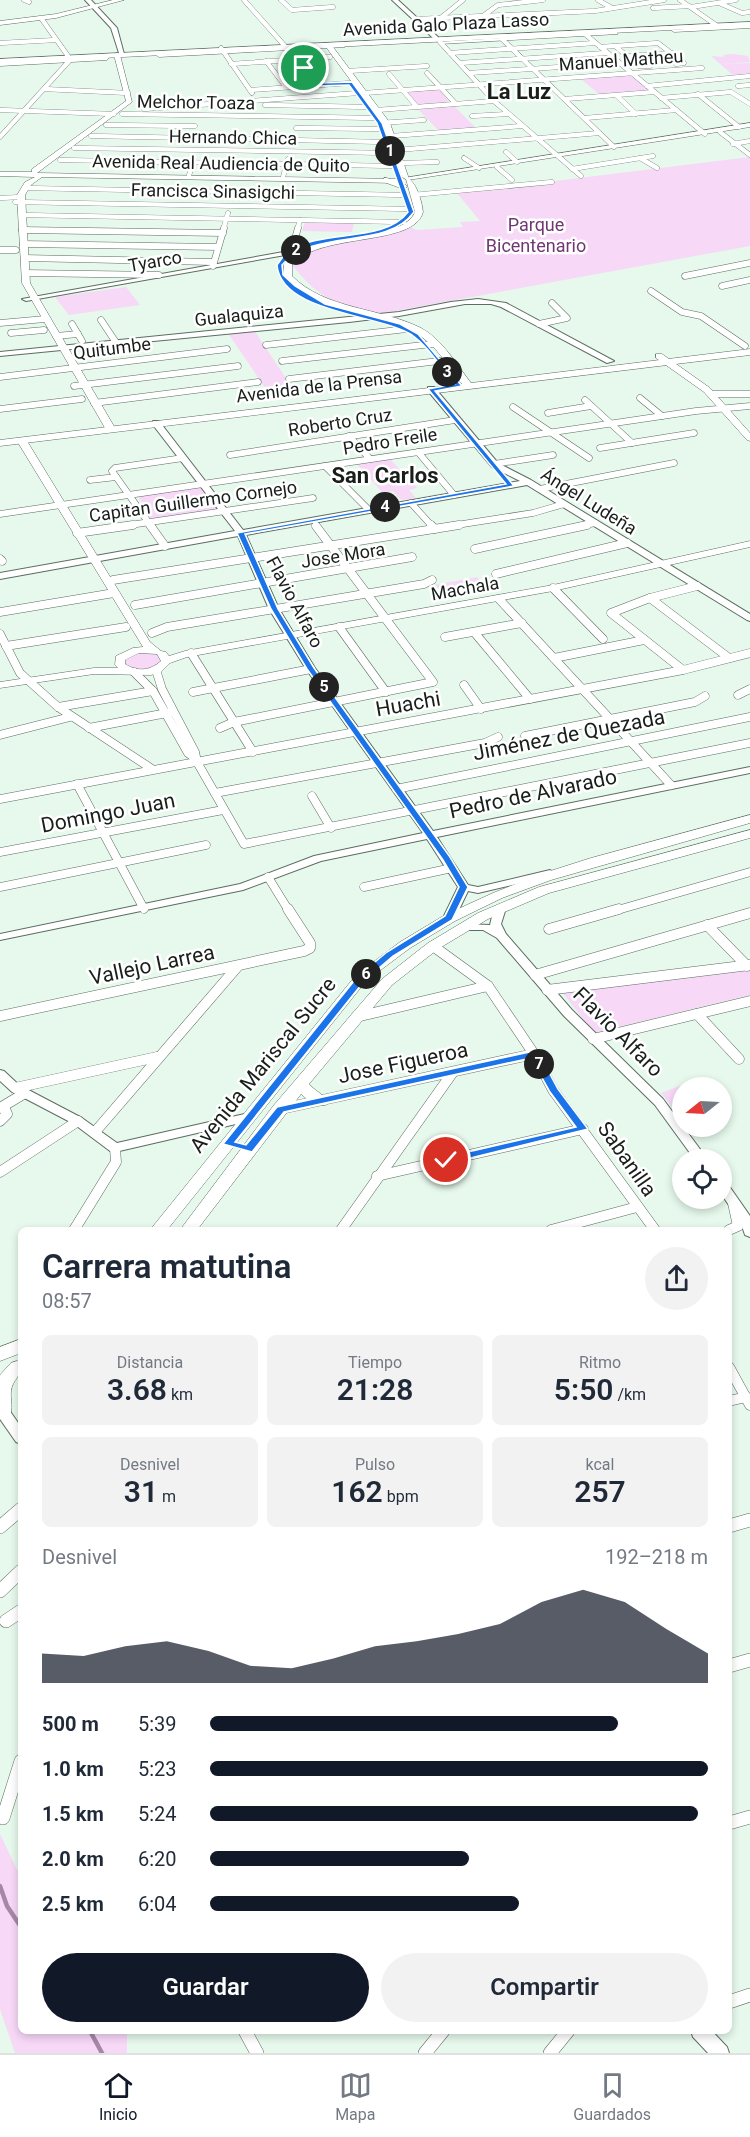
<!DOCTYPE html>
<html lang="es">
<head>
<meta charset="utf-8">
<style>
	:root { --surface:#fff; --page:#f2f2f3; --text:#1f2937; --muted:#747a83; --line:#e0e1e3; --accent:#111827 }
	body { margin:0; font-family:Roboto,sans-serif; background:var(--page); color:var(--text); height:100vh; display:flex; flex-direction:column; font-size:22px; white-space:nowrap }
	* { box-sizing:border-box; margin:0 }
	p { font-size:20px; color:var(--muted) }
	.icon { flex:none; width:33px; height:33px; fill:none; stroke:currentColor; stroke-width:2; stroke-linecap:round; stroke-linejoin:round }
	.map { position:relative; flex:1; overflow:hidden }
	.side { position:absolute; left:18px; top:1227px; width:714px; height:807px; display:flex; flex-direction:column; background:var(--surface); border-radius:9px; box-shadow:0 3px 9px #0003 }
	.side>* { flex:none }
	.needle { width:39px; rotate:252deg }
	.buttons { position:absolute; left:672px; top:1077px; display:grid; gap:12px }
	.buttons a { display:grid; place-items:center; width:60px; height:60px; border-radius:50%; background:var(--surface); box-shadow:0 3px 9px #0003; font-size:30px }
	.pin { position:absolute; display:grid; place-items:center; width:51px; height:51px; color:#fff; margin:-26px; border:3px solid #fff; border-radius:50%; box-shadow:0 2px 6px #0007 }
	.km { position:absolute; width:30px; height:30px; margin:-15px; border-radius:50%; background:#222; color:#fff; font-size:16px; line-height:30px; text-align:center }
	.round { display:grid; place-items:center; flex:none; width:63px; height:63px; border-radius:32px; background:var(--page) }
	.summary { display:flex; align-items:center; justify-content:space-between; height:102px; padding:0 24px }
	h1 { font-size:33px; font-weight:600; line-height:45px }
	.figures { display:grid; grid-template-columns:repeat(3,1fr); gap:9px; height:102px; padding:6px 24px }
	.figures div { display:grid; align-content:center; border-radius:9px; background:var(--page); text-align:center }
	.figures b { font-size:30px; font-weight:600 }
	.figures small { font-size:16px; font-weight:400 }
	.figures p { font-size:16px }
	.chart { height:168px; padding:12px 24px }
	.chart p { display:flex; justify-content:space-between }
	.chart svg { width:100%; height:108px; margin-top:6px; fill:var(--accent); opacity:.7 }
	.primary-button { display:flex; gap:12px; margin-top:auto; padding:12px 24px }
	.primary-button a { flex:1; height:69px; border-radius:36px; background:var(--accent); color:#fff; font-size:24px; font-weight:600; line-height:69px; text-align:center }
	.primary-button a+a { background:var(--page); color:var(--text) }
	ul { padding:0 24px; list-style:none; font-size:20px }
	li { display:grid; grid-template-columns:96px 72px 1fr; align-items:center; height:45px }
	li i { height:15px; border-radius:8px; background:var(--accent) }
	.tabs { display:flex; justify-content:space-around; align-items:center; height:84px; border-top:2px solid var(--line); background:var(--surface); font-size:16px; color:var(--muted) }
	.tabs a { display:grid; justify-items:center; gap:3px }
	.tabs .active { color:var(--accent) }
	.map>svg:first-child { display:block }
</style>
</head>
<body>
<div class="map">
<svg width="750" height="2053" viewBox="0 0 750 2053">
	<rect width="100%" height="100%" fill="#e6f9ec"/>
	<g fill="#f7d8f7">
		<polygon points="734,54 748,56 750,62 722,64 750,63 750,73 733,75 711,56 724,57 723,55"/>
		<polygon points="628,74 650,91 600,95 580,78"/>
		<polygon points="438,88 450,103 418,106 405,90"/>
		<polygon points="453,105 476,128 439,131 417,108"/>
		<path d="M750 157V246L379 314C336 303 322 302 293 266 307 238 380 237 409 227L417 230 463 227 460 222 480 221 457 193Z"/>
		<polygon points="305,222 354,222 352,232 302,231"/>
		<polygon points="126,287 140,305 69,315 55,297"/>
		<polygon points="254,330 297,395 272,398 228,333"/>
		<polygon points="389,458 417,488 409,490 416,498 401,500 393,491 383,493 357,464"/>
		<polygon points="202,487 218,509 151,519 138,496"/>
		<polygon points="477,577 489,591 447,598 435,585"/>
		<polygon points="133,652 158,654 163,660 148,671 124,667 123,657"/>
		<polygon points="750,966 750,995 594,1033 555,983"/>
		<polygon points="695,1080 703,1087 682,1088 682,1119 661,1093"/>
		<polygon points="0,1834 21,1878 21,2031 127,2031 127,2053 15,2053 0,2009"/>
	</g>
	<g fill="none" stroke-linecap="round" stroke-linejoin="round">
		<g stroke="#a787a8" stroke-width="4.5">
			<polyline points="0,1886 7,1906 21,1927"/>
			<polyline points="90,2031 102,2053"/>
		</g>
		<g stroke="#5c6d61" stroke-width="5">
			<g id="minor-far4">
				<polyline points="24,0 29,2"/>
				<polyline points="244,0 284,45"/>
				<polyline points="281,0 292,10 333,7"/>
				<polyline points="598,0 612,8"/>
				<polyline points="680,0 716,25"/>
				<polyline points="719,3 742,13 750,12"/>
				<polyline points="691,7 736,0"/>
				<polyline points="653,8 689,6"/>
				<polyline points="483,16 498,5 543,0"/>
				<polyline points="442,17 463,0"/>
				<polyline points="41,18 68,56"/>
				<polyline points="417,19 595,11 664,0"/>
				<polyline points="585,34 705,134"/>
				<polyline points="502,39 614,147"/>
				<polyline points="440,42 494,101 581,176"/>
				<polyline points="0,43 56,40"/>
				<polyline points="615,46 639,66 650,66"/>
				<polyline points="600,47 658,43 684,63 676,64"/>
				<polyline points="221,48 252,93"/>
				<polyline points="450,53 595,43"/>
				<polyline points="628,56 672,53"/>
				<polyline points="297,59 317,85"/>
				<polyline points="266,61 286,87"/>
				<polyline points="460,63 606,53"/>
				<polyline points="231,64 330,57"/>
				<polyline points="348,71 427,66"/>
				<polyline points="427,73 456,104"/>
				<polyline points="469,73 618,63"/>
				<polyline points="389,74 417,107"/>
				<polyline points="647,86 750,76"/>
				<polyline points="738,86 750,85"/>
				<polyline points="44,89 128,93"/>
				<polyline points="250,90 350,83"/>
				<polyline points="364,93 702,68"/>
				<polyline points="698,94 739,127"/>
				<polyline points="616,95 636,114"/>
				<polyline points="661,98 731,92 750,104"/>
				<polyline points="565,99 654,92"/>
				<polyline points="265,105 369,107"/>
				<polyline points="144,109 358,93"/>
				<polyline points="0,110 114,114"/>
				<polyline points="377,110 494,101"/>
				<polyline points="122,114 377,118"/>
				<polyline points="472,116 508,114"/>
				<polyline points="585,118 676,110"/>
				<polyline points="380,123 424,120"/>
				<polyline points="106,125 195,126"/>
				<polyline points="296,128 382,129"/>
				<polyline points="720,132 750,155"/>
				<polyline points="91,136 386,142"/>
				<polyline points="391,136 522,126"/>
				<polyline points="0,137 70,60"/>
				<polyline points="733,144 750,141"/>
				<polyline points="74,148 391,153"/>
				<polyline points="397,150 599,133"/>
				<polyline points="506,152 517,162"/>
				<polyline points="464,158 479,168"/>
				<polyline points="640,158 657,168"/>
				<polyline points="60,160 395,166"/>
				<polyline points="401,163 437,162"/>
				<polyline points="497,167 512,180"/>
				<polyline points="572,169 653,156"/>
				<polyline points="189,175 194,162"/>
				<polyline points="283,177 288,159"/>
				<polyline points="24,188 406,195"/>
				<polyline points="413,195 552,182"/>
				<polyline points="0,198 21,197"/>
				<polyline points="15,202 410,209"/>
				<polyline points="22,215 404,222"/>
				<polyline points="223,230 228,213"/>
				<polyline points="297,230 300,220"/>
			</g>
		</g>
		<g stroke="#5c6d61" stroke-width="7">
			<g id="minor-far3">
				<polyline points="298,228 296,235 299,248"/>
				<polyline points="22,230 223,233"/>
				<polyline points="23,244 218,247"/>
				<polyline points="0,250 16,250"/>
				<polyline points="24,258 213,262"/>
				<polyline points="213,266 224,228"/>
				<polyline points="25,273 159,275"/>
				<polyline points="685,276 750,263"/>
				<polyline points="722,286 750,280"/>
				<polyline points="651,291 682,312 701,316 745,346"/>
				<polyline points="101,320 117,344"/>
				<polyline points="0,323 45,319"/>
				<polyline points="72,324 82,341"/>
				<polyline points="539,324 567,318 552,303"/>
				<polyline points="11,333 44,330"/>
				<polyline points="56,336 78,334"/>
				<polyline points="266,345 407,329"/>
				<polyline points="282,361 432,344"/>
				<polyline points="0,377 227,349"/>
				<polyline points="289,379 447,360"/>
				<polyline points="74,386 238,366"/>
				<polyline points="711,394 750,394"/>
				<polyline points="640,398 662,416"/>
				<polyline points="585,400 632,443"/>
				<polyline points="94,403 258,382"/>
				<polyline points="513,407 589,458"/>
				<polyline points="0,409 82,399"/>
				<polyline points="548,413 591,406"/>
				<polyline points="349,436 370,459"/>
				<polyline points="600,448 694,433"/>
				<polyline points="418,452 454,495"/>
				<polyline points="230,455 455,420"/>
				<polyline points="494,464 553,455"/>
				<polyline points="325,466 369,510"/>
				<polyline points="90,480 116,477"/>
				<polyline points="540,489 674,463"/>
				<polyline points="411,503 432,526"/>
				<polyline points="0,514 696,411 750,406"/>
				<polyline points="123,526 313,498"/>
				<polyline points="151,526 112,471 115,468 183,458"/>
				<polyline points="450,526 533,513 564,504"/>
				<polyline points="580,526 595,523"/>
			</g>
		</g>
		<g stroke="#5c6d61" stroke-width="9">
			<g id="minor-far2">
				<polyline points="150,525 165,546"/>
				<polyline points="431,525 435,529"/>
				<polyline points="77,533 133,525"/>
				<polyline points="475,549 587,525"/>
				<polyline points="0,559 2,561"/>
				<polyline points="496,574 627,543"/>
				<polyline points="113,580 459,525"/>
				<polyline points="553,588 603,639"/>
				<polyline points="650,598 729,658"/>
				<polyline points="499,599 671,785"/>
				<polyline points="135,605 412,557"/>
				<polyline points="0,612 114,593"/>
				<polyline points="339,627 386,692"/>
				<polyline points="474,632 530,699"/>
				<polyline points="152,633 167,627 424,584 432,580"/>
				<polyline points="0,634 20,673 58,707 152,769"/>
				<polyline points="445,637 522,623"/>
				<polyline points="6,646 126,627"/>
				<polyline points="191,653 253,752"/>
				<polyline points="554,658 644,640"/>
				<polyline points="156,670 162,689 195,752 197,762 244,844 750,743"/>
				<polyline points="683,670 611,613 650,598 697,586"/>
				<polyline points="134,672 153,691 188,753 195,758"/>
				<polyline points="464,685 481,709"/>
				<polyline points="193,692 311,669"/>
				<polyline points="738,695 750,689"/>
				<polyline points="58,707 153,691"/>
				<polyline points="89,728 172,712"/>
				<polyline points="220,728 234,722 433,682 316,526"/>
				<polyline points="0,735 70,717"/>
				<polyline points="525,736 695,702 705,696"/>
				<polyline points="77,784 144,909"/>
				<polyline points="396,789 750,717"/>
				<polyline points="215,793 485,743 498,737"/>
				<polyline points="312,796 331,828"/>
				<polyline points="0,799 683,670 750,653"/>
				<polyline points="0,852 223,810"/>
				<polyline points="268,877 289,911"/>
				<polyline points="0,887 206,845"/>
				<polyline points="364,887 452,868"/>
				<polyline points="614,911 750,872"/>
			</g>
		</g>
		<g stroke="#5c6d61" stroke-width="11">
			<g id="minor-far1">
				<polyline points="707,925 747,966"/>
				<polyline points="549,929 619,909"/>
				<polyline points="433,946 488,986 534,1054 553,1090 655,1230"/>
				<polyline points="535,975 750,913"/>
				<polyline points="547,990 750,965"/>
				<polyline points="697,1014 739,1059"/>
				<polyline points="0,1016 304,951 310,948 310,943 288,909"/>
				<polyline points="356,1017 488,986"/>
				<polyline points="593,1039 750,1001"/>
				<polyline points="15,1088 157,1057"/>
				<polyline points="0,1108 25,1093"/>
				<polyline points="281,1109 534,1054"/>
				<polyline points="0,1121 7,1114 4,1107"/>
				<polyline points="95,1132 238,966"/>
				<polyline points="0,1172 78,1121"/>
				<polyline points="377,1176 583,1129"/>
				<polyline points="74,1230 116,1162 115,1148"/>
				<polyline points="341,1230 453,1072"/>
				<polyline points="551,1230 637,1207"/>
				<polyline points="729,1230 738,1226 733,1203"/>
				<polyline points="729,1367 750,1405"/>
				<polyline points="729,1401 746,1397"/>
			</g>
		</g>
		<g stroke="#5c6d61" stroke-width="14">
			<g id="minor">
				<polyline points="729,1526 750,1520"/>
				<polyline points="0,1527 21,1509"/>
				<polyline points="0,1591 21,1571"/>
				<polyline points="6,1621 21,1611"/>
				<polyline points="729,1666 750,1660"/>
				<polyline points="3,1818 21,1761"/>
				<polyline points="729,1823 750,1817"/>
				<polyline points="729,2002 750,1995"/>
				<polyline points="245,2031 257,2053"/>
				<polyline points="425,2053 443,2031"/>
				<polyline points="550,2053 568,2031"/>
			</g>
		</g>
		<g stroke="#5c6d61" stroke-width="2">
			<g id="tertiary">
				<polygon points="85,0 91,0 117,28 124,54 119,53 111,28"/>
				<polygon points="392,0 398,0 438,37 438,39 434,39"/>
				<polygon points="289,251 291,252 291,254 26,301 22,299"/>
				<polygon points="478,299 506,303 614,361 607,363 501,307 491,304 465,304 399,316 349,322 0,356 0,352 349,317 399,312 451,302"/>
				<polygon points="428,387 434,387 498,463 531,480 750,614 750,621 747,620 527,485 246,535 279,609 315,668 433,831 750,767 750,773 437,837 468,885 478,887 550,870 555,873 554,875 478,893 468,891 455,918 449,921 443,918 458,887 427,839 321,861 243,890 0,940 0,934 240,884 314,856 423,833 306,669 269,609 238,536 0,579 0,573 235,531 153,425 153,421 159,421 243,530 520,481 492,467 428,391"/>
				<polygon points="500,905 506,908 501,924 506,934 572,1010 663,1099 708,1160 695,1160 655,1105 564,1016 497,938 483,930 464,930 458,927 464,924 490,925 494,908"/>
				<polygon points="0,1070 4,1071 19,1085 82,1118 117,1143 249,1113 255,1117 249,1121 115,1152 110,1151 74,1124 11,1091 0,1081"/>
				<polygon points="722,1182 727,1183 750,1216 750,1237 745,1235 741,1223 722,1195"/>
				<polygon points="0,1403 5,1404 21,1427 21,1444 16,1442 0,1419"/>
				<polygon points="691,2031 712,2031 727,2047 729,2053 708,2053 693,2037"/>
			</g>
		</g>
		<g stroke="#5c6d61" stroke-width="1">
			<g id="secondary">
				<polygon points="750,24 750,28 674,32 671,30"/>
				<polygon points="616,31 618,34 440,44 437,42"/>
				<polygon points="343,44 345,47 159,57 156,55"/>
				<polygon points="117,53 120,55 132,102 37,173 399,179 403,181 399,183 42,177 31,185 25,195 30,283 115,428 110,431 105,428 22,283 17,195 25,182 35,177 0,176 0,172 32,172 32,169 126,101 114,55"/>
				<polygon points="109,57 107,60 0,66 0,62"/>
				<polygon points="750,123 750,127 408,180 404,178"/>
				<polygon points="656,354 662,354 710,388 750,433 750,441 747,440 704,392 656,358"/>
				<path d="M22 438 27 441 150 642 161 651 166 652 169 656 185 651 553 585 750 541V547L553 591 187 657 170 663 161 672 151 675 94 674 0 688V682L94 668H118L115 665 116 656 133 648 143 647 17 441ZM139 653 157 654 161 661C150 671 137 672 125 664V660Z"/>
			</g>
		</g>
		<g stroke="#5c6d61" stroke-width="1">
			<g id="primary">
				<polygon points="113,0 124,0 56,18 0,25 0,21 56,14"/>
				<path d="M750 22V26L333 47 390 123 409 179C417 184 422 202 423 212 414 247 322 232 292 264V276C326 310 379 307 421 328 442 339 457 365 471 383L750 349V355L0 446V440L462 384C449 367 435 343 415 333 373 310 316 315 283 276L284 264C314 227 403 244 415 212L406 179 402 177 382 123 326 47 0 63V59Z"/>
				<polygon points="387,178 406,185 407,187 403,189 384,182 384,178"/>
				<polygon points="750,815 750,823 551,880 502,898 455,921 410,948 366,981 167,1230 150,1230 356,975 400,942 445,915 493,893 541,874 591,858"/>
				<path d="M750 830V838L549 893 488 919 438 949 392 985 309 1084C315 1091 323 1094 328 1101L326 1105H314L301 1094 197 1230H180L274 1105 382 979 428 943 478 913 539 887Z"/>
				<polygon points="21,1339 21,1353 0,1361 0,1347"/>
				<path d="M17 1361 21 1363C21 1379 13 1378 11 1391 10 1400 14 1409 9 1417L0 1418V1375L11 1363Z"/>
			</g>
		</g>
		<use href="#minor-far4" stroke="#fff" stroke-width="4.5"/>
		<use href="#minor-far3" stroke="#fff" stroke-width="6"/>
		<use href="#minor-far2" stroke="#fff" stroke-width="8"/>
		<use href="#minor-far1" stroke="#fff" stroke-width="10"/>
		<use href="#minor" stroke="#fff" stroke-width="13"/>
		<use href="#tertiary" fill="#fff" fill-rule="evenodd"/>
		<use href="#secondary" fill="#fff" fill-rule="evenodd"/>
		<use href="#primary" fill="#fff" fill-rule="evenodd"/>
	</g>
	<path fill="#1a73e8" stroke="#fff" stroke-width="1.5" d="M302 67H306L319 83 352 82 382 123 414 212C386 251 315 227 282 265L283 275 295 286 325 304 400 324 418 334 462 386 435 391 514 486 245 534 278 609 314 668 450 857 468 887 452 920 393 956 365 980 235 1142 246 1145 277 1107 534 1051 538 1052 558 1089 588 1129 446 1164 442 1163V1158L576 1127 550 1092 531 1058 284 1112 252 1152 223 1144 358 976 387 952 445 916 459 887 443 860 307 669 271 609 237 533 506 484 428 389 455 384C442 369 428 346 412 335 379 314 281 313 277 265 280 261 284 254 289 251 321 229 385 243 408 212L377 123 349 85 316 86Z"/>
	<g text-anchor="middle" dominant-baseline="central" stroke-width="5" stroke-linejoin="round" paint-order="stroke">
		<g font-size="18" fill="#181f1b" stroke="#fff">
			<text transform="translate(446 24) rotate(-3)">Avenida Galo Plaza Lasso</text>
			<text transform="translate(621 60) rotate(-4)">Manuel Matheu</text>
			<text transform="translate(196 102) rotate(1)">Melchor Toaza</text>
			<text transform="translate(233 137) rotate(1)">Hernando Chica</text>
			<text transform="translate(221 163) rotate(1)">Avenida Real Audiencia de Quito</text>
			<text transform="translate(213 191) rotate(1)">Francisca Sinasigchi</text>
			<text transform="translate(155 261) rotate(-10)">Tyarco</text>
			<text transform="translate(239 315) rotate(-6)">Gualaquiza</text>
			<text transform="translate(112 348) rotate(-7)">Quitumbe</text>
			<text transform="translate(319 386) rotate(-7)">Avenida de la Prensa</text>
			<text transform="translate(340 422) rotate(-9)">Roberto Cruz</text>
			<text transform="translate(390 441) rotate(-9)">Pedro Freile</text>
			<text transform="translate(193 501) rotate(-8)">Capitan Guillermo Cornejo</text>
			<text transform="translate(589 501) rotate(32)">Ángel Ludeña</text>
			<text transform="translate(343 555) rotate(-9)">Jose Mora</text>
			<text transform="translate(465 588) rotate(-10)">Machala</text>
			<text transform="translate(295 602) rotate(62)">Flavio Alfaro</text>
		</g>
		<g font-size="18" fill="#703773" stroke="#fff">
			<text x="536" y="224">Parque<tspan x="536" dy="21">Bicentenario</tspan></text>
		</g>
		<g font-size="21" fill="#181f1b" stroke="#fff">
			<text transform="translate(408 704) rotate(-10)">Huachi</text>
			<text transform="translate(569 735) rotate(-11)">Jiménez de Quezada</text>
			<text transform="translate(533 794) rotate(-12)">Pedro de Alvarado</text>
			<text transform="translate(108 813) rotate(-11)">Domingo Juan</text>
			<text transform="translate(152 965) rotate(-12)">Vallejo Larrea</text>
			<text transform="translate(618 1032) rotate(45)">Flavio Alfaro</text>
			<text transform="translate(403 1063) rotate(-12)">Jose Figueroa</text>
			<text transform="translate(263 1065) rotate(-51)">Avenida Mariscal Sucre</text>
			<text transform="translate(627 1159) rotate(55)">Sabanilla</text>
		</g>
		<g font-size="22" font-weight="bold" fill="#181f1b" stroke="#fff">
			<text x="519" y="91">La Luz</text>
			<text x="385" y="475">San Carlos</text>
		</g>
	</g>
</svg>
<div class="buttons">
<a><svg class="needle" viewBox="-14 -14 28 28"><path d="M0-13l5 13h-10z" fill="#e53935"/><path d="M0 13l5-13h-10z" fill="#747a83"/></svg></a>
<a><svg class="icon" aria-label="locate" viewBox="0 0 24 24"><circle cx="12" cy="12" r="6"/><path d="M12 2v4M12 18v4M2 12h4M18 12h4"/></svg></a>
</div>
<div class="pin" style="left:304px;top:68px;background:#1e9e55"><svg class="icon" aria-label="arrive" viewBox="0 0 24 24"><path d="M6 21V4h12l-3 4 3 4H6"/></svg></div>
<div class="pin" style="left:446px;top:1160px;background:#d93025"><svg class="icon" aria-label="check" viewBox="0 0 24 24"><path d="M5 12l5 5 9-10"/></svg></div>
<b class="km" style="left:390px;top:151px">1</b>
<b class="km" style="left:296px;top:250px">2</b>
<b class="km" style="left:447px;top:372px">3</b>
<b class="km" style="left:385px;top:507px">4</b>
<b class="km" style="left:324px;top:687px">5</b>
<b class="km" style="left:366px;top:974px">6</b>
<b class="km" style="left:539px;top:1064px">7</b>
<section class="side">
<div class="summary"><div><h1>Carrera matutina</h1><p>08:57</p></div><a class="round"><svg class="icon" aria-label="share" viewBox="0 0 24 24"><path d="M12 15V3M7 8l5-5 5 5M5 13v7h14v-7"/></svg></a></div>
<div class="figures">
<div><p>Distancia</p><b>3.68<small> km</small></b></div>
<div><p>Tiempo</p><b>21:28</b></div>
<div><p>Ritmo</p><b>5:50<small> /km</small></b></div>
</div>
<div class="figures">
<div><p>Desnivel</p><b>31<small> m</small></b></div>
<div><p>Pulso</p><b>162<small> bpm</small></b></div>
<div><p>kcal</p><b>257</b></div>
</div>
<div class="chart"><p><span>Desnivel</span>192–218 m</p>
<svg viewBox="0 0 160 44" preserveAspectRatio="none"><path d="M0 44V32L10 33L20 29L30 27L40 31L50 37L60 38L70 34L80 29L90 27L100 24L110 20L120 11L130 6L140 11L150 22L160 32V44z"/></svg>
</div>
<ul>
<li><b>500 m</b>5:39<i style="width:82%"></i></li>
<li><b>1.0 km</b>5:23<i style="width:100%"></i></li>
<li><b>1.5 km</b>5:24<i style="width:98%"></i></li>
<li><b>2.0 km</b>6:20<i style="width:52%"></i></li>
<li><b>2.5 km</b>6:04<i style="width:62%"></i></li>
</ul>
<div class="primary-button"><a>Guardar</a><a>Compartir</a></div>
</section>
</div>
<nav class="tabs">
<a class="active"><svg class="icon" aria-label="home" viewBox="0 0 24 24"><path d="M3 11l9-7 9 7M6 9v11h12V9"/></svg>Inicio</a>
<a><svg class="icon" aria-label="map" viewBox="0 0 24 24"><path d="M3 6l6-2 6 2 6-2v14l-6 2-6-2-6 2zM9 4v14M15 6v14"/></svg>Mapa</a>
<a><svg class="icon" aria-label="saved" viewBox="0 0 24 24"><path d="M7 4h10v16l-5-4-5 4z"/></svg>Guardados</a>
</nav>
</body>
</html>
